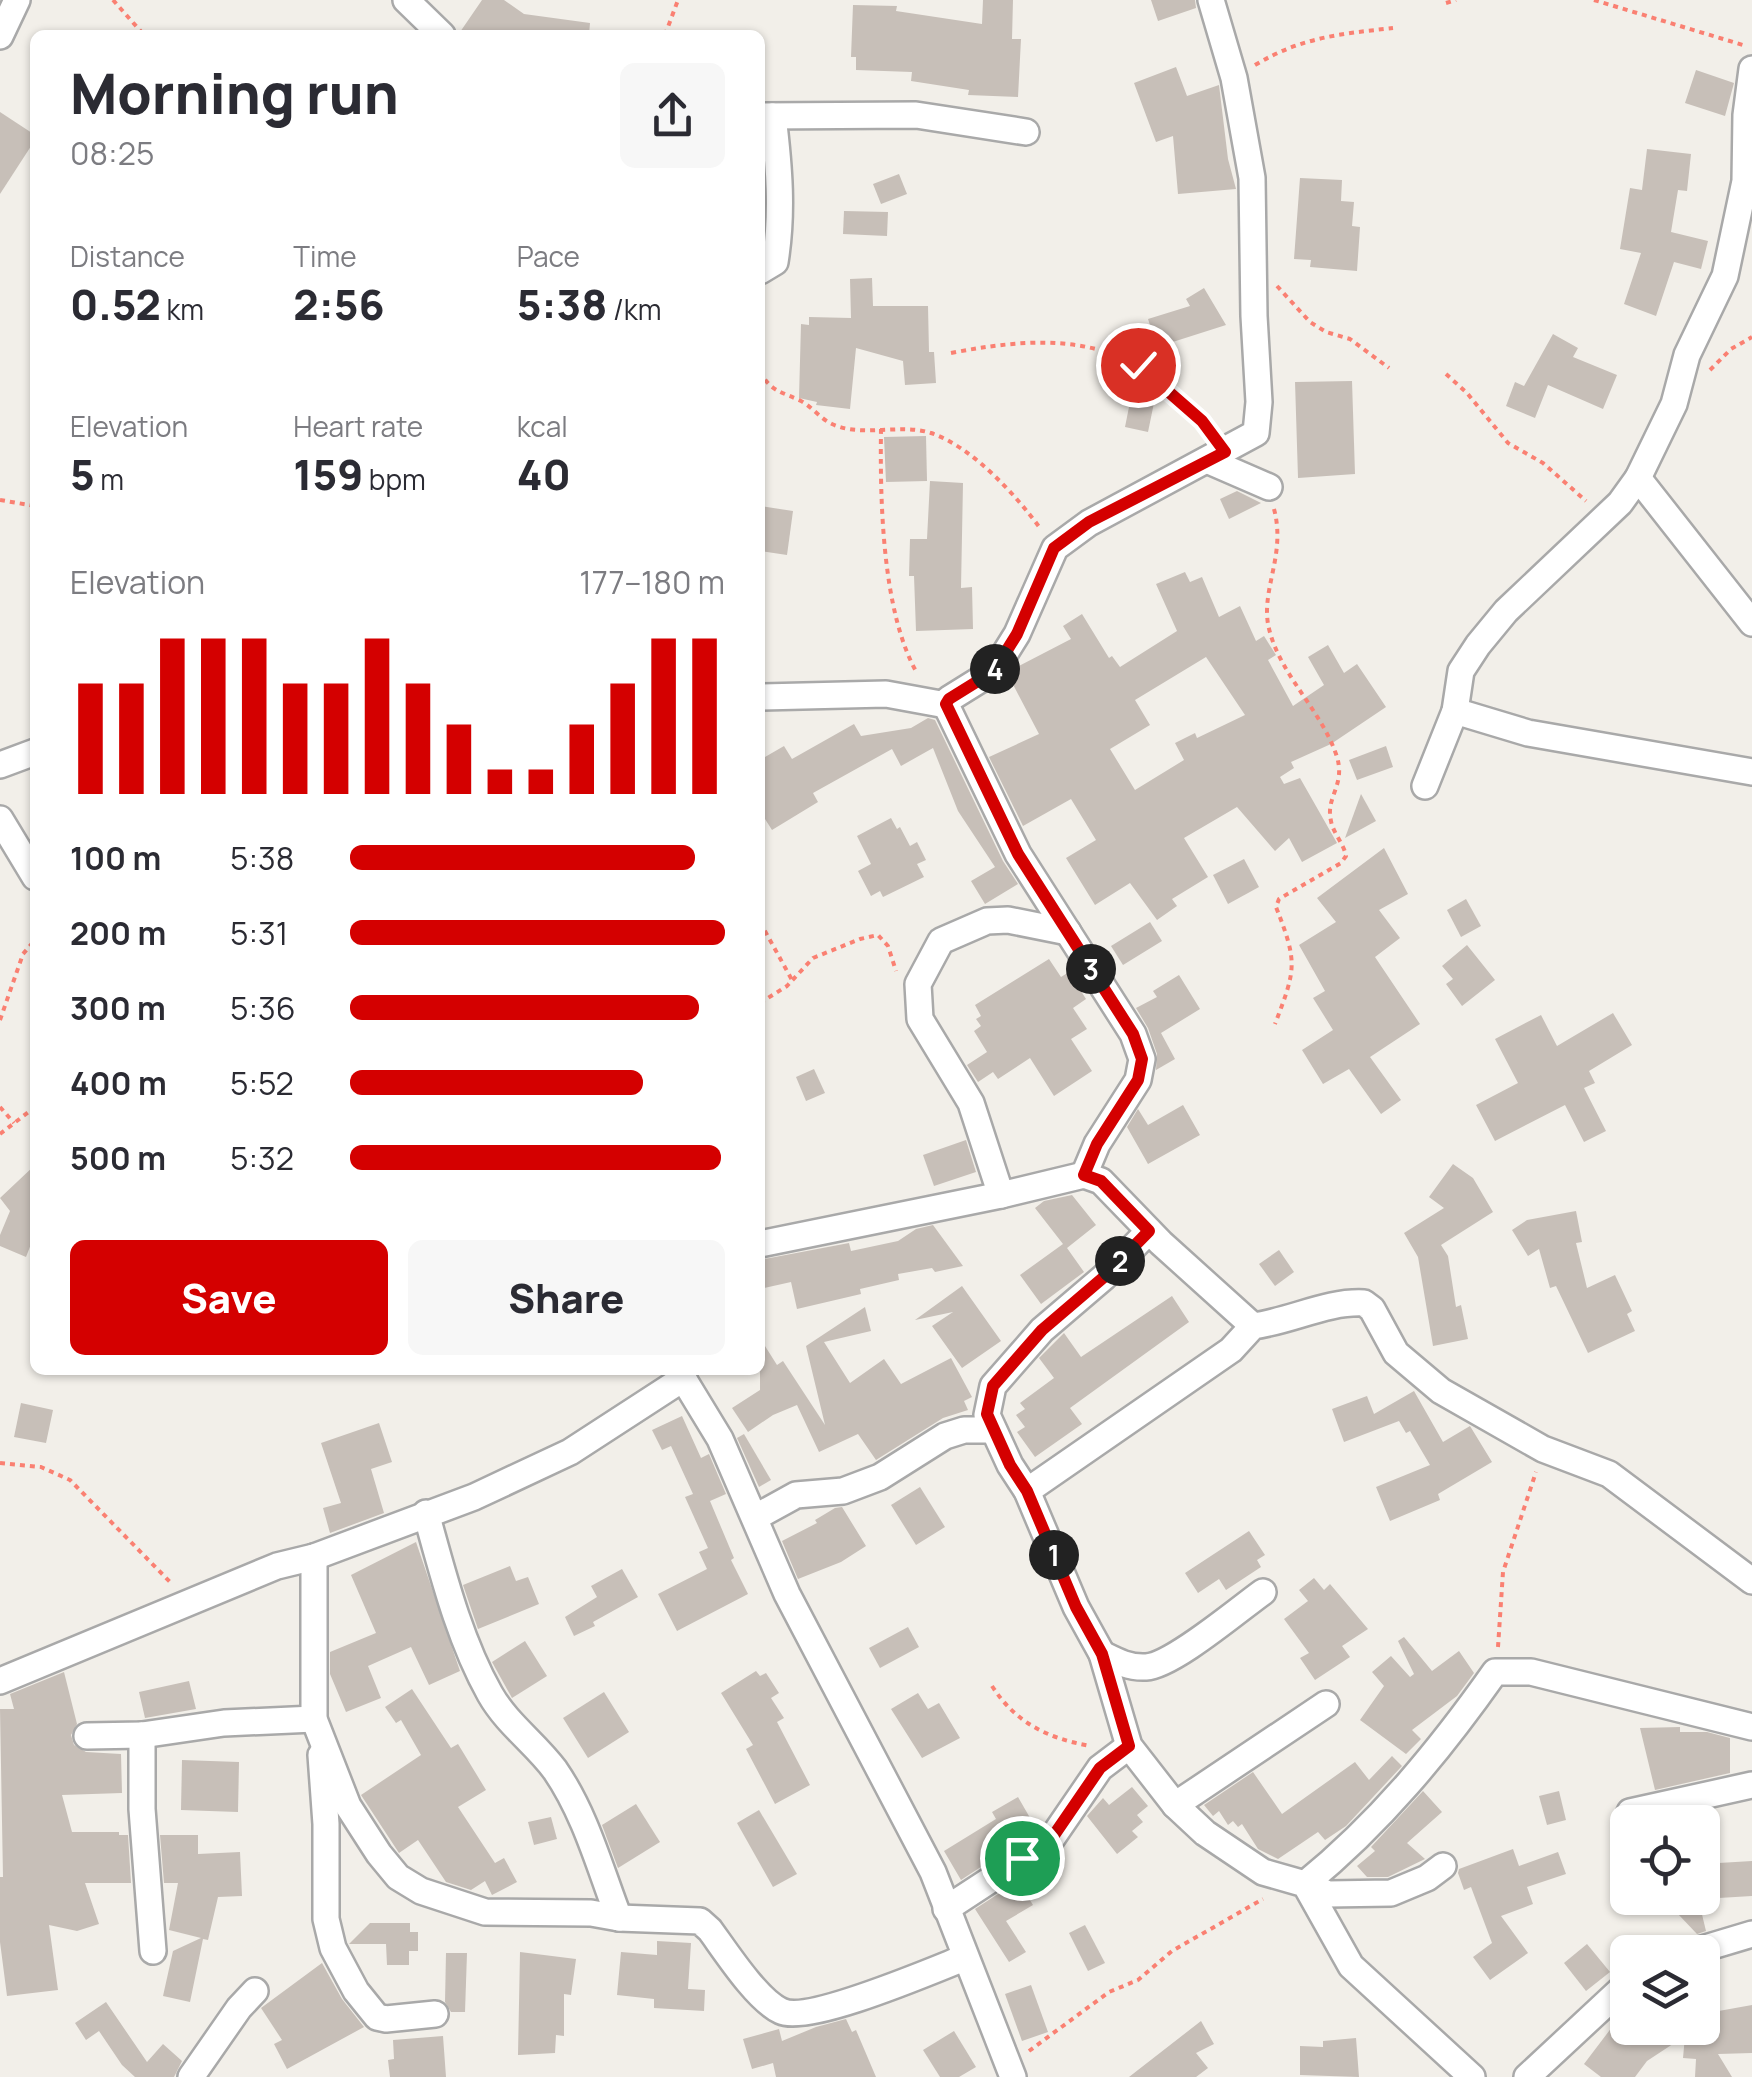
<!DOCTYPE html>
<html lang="en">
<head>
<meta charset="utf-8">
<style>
	:root { --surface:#fff; --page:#f7f7f7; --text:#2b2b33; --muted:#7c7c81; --accent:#d40000 }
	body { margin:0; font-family:Manrope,sans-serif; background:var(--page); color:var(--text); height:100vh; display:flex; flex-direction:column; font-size:38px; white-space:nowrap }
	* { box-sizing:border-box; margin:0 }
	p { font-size:32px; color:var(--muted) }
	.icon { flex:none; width:55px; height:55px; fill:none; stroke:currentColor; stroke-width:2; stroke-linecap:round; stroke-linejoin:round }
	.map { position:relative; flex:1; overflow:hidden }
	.drawer { position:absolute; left:30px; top:30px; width:735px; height:1345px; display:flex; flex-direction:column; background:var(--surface); border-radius:15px; box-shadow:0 2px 8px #0004 }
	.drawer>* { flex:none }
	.tools { position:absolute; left:1610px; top:1805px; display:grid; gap:20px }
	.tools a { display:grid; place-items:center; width:110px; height:110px; border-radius:15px; background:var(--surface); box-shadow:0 2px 8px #0004; font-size:50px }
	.pin { position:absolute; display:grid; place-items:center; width:85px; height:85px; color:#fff; margin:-42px; border:5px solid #fff; border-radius:50%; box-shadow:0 2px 10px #0007 }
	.km { position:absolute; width:50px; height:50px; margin:-25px; border-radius:50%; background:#222; color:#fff; font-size:28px; line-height:50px; text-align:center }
	.round { display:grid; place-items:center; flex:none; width:105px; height:105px; border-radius:15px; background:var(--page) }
	.summary { display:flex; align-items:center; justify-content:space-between; height:170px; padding:0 40px }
	h1 { font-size:55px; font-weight:800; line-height:75px }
	.figures { display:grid; grid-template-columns:repeat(3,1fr); gap:15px; height:170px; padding:10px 40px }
	.figures div { display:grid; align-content:center }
	.figures b { font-size:42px; font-weight:800 }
	.figures small { font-size:28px; font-weight:400 }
	.figures p { font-size:28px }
	.chart { height:280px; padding:20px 40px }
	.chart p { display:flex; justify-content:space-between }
	.chart svg { width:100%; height:180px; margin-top:10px; stroke:var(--accent); stroke-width:6 }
	.action { display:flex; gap:20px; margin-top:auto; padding:20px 40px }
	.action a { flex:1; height:115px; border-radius:15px; background:var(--accent); color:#fff; font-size:40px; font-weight:800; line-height:115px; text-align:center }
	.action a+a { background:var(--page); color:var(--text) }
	ul { padding:0 40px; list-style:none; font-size:32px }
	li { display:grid; grid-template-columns:160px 120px 1fr; align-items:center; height:75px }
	li i { height:25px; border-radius:12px; background:var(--accent) }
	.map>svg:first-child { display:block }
</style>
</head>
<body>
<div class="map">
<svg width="1752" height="2077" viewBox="0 0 1752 2077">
	<rect width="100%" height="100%" fill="#f2efe9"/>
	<g fill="#c7bfb8" fill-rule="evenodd">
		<polygon points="482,0 504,0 524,14 590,23 589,35 458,35"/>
		<polygon points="983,0 1013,0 1012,39 1021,39 1018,97 968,95 969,90 911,81 912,72 856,70 856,57 851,57 853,5 897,6 896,11 982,24"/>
		<polygon points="1151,0 1195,0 1196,8 1158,21"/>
		<polygon points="1176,67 1187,96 1219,85 1228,159 1236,189 1178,194 1173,136 1156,142 1134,83"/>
		<polygon points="1696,70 1734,83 1725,116 1685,103"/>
		<polygon points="0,112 35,135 35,140 0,194"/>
		<polygon points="1647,149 1691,154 1687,191 1678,190 1671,232 1708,241 1701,269 1674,262 1656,316 1624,304 1641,253 1620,249 1630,188 1642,190"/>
		<polygon points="899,174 907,194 881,204 873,184"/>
		<polygon points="1300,178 1342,180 1341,201 1354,202 1352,226 1360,227 1357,271 1310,267 1311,260 1294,259"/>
		<polygon points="844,211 888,212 887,236 843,234"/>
		<polygon points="872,278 873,306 928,306 929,352 934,352 936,383 905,385 903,361 856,348 850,409 816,405 817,402 799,398 801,324 809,325 809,317 851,318 850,279"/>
		<polygon points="1204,288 1226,325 1157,347 1148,319 1190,306 1186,299"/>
		<polygon points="1553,334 1578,348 1573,357 1617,375 1603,409 1548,385 1535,418 1506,406 1515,382 1524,386"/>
		<polygon points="1352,381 1355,474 1298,478 1295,382"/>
		<polygon points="1132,392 1155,398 1148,432 1125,427"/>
		<polygon points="926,436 927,481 886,482 884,437"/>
		<polygon points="930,481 963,483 961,588 972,587 973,629 916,631 914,576 909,576 910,539 927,539"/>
		<polygon points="1237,491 1261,503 1229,519 1220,499"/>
		<polygon points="760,506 793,511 787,555 760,551"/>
		<path d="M1185 572 1190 582 1202 577 1219 617 1240 606 1256 641 1264 636 1276 655 1268 660 1293 706 1324 685 1308 657 1328 645 1344 673 1357 664 1386 707 1331 744 1291 762 1294 768 1280 777 1284 784 1300 778 1337 843 1302 862 1289 838 1275 851 1237 807 1184 838 1208 877 1172 899 1177 906 1157 920 1130 883 1095 905 1066 858 1096 840 1071 799 1023 826 989 757 1039 734 1009 677 1015 668 1071 639 1063 626 1082 614 1109 658 1112 656 1120 667 1177 631 1156 584ZM1206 657 1245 715 1197 738 1195 733 1175 743 1184 760 1135 790 1110 749 1150 725 1135 700Z"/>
		<polygon points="928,718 935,720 1003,861 1018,884 985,904 971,881 995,867 958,811 933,748 901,766 892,749 813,793 818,802 772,830 760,811 760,760 784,746 792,759 854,724 861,736 911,728"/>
		<polygon points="1386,746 1393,767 1357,780 1349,760"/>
		<polygon points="1361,794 1376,821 1345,838"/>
		<polygon points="891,818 897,829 900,827 910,846 917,842 926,860 917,864 924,877 883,897 880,891 871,896 858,871 871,864 857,836"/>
		<polygon points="1384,848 1408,894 1379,910 1400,938 1375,957 1420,1024 1370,1057 1401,1100 1381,1114 1349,1069 1323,1084 1302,1050 1333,1030 1313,998 1325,991 1299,945 1336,922 1317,898"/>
		<polygon points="1244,859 1259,887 1228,904 1213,875"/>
		<polygon points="1466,899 1481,926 1461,937 1447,910"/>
		<polygon points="1150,922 1162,941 1123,965 1111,946"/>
		<polygon points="1467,945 1495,980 1462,1006 1446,984 1453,979 1442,966"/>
		<polygon points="1049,959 1061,977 1069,972 1086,999 1073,1008 1087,1029 1071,1039 1092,1071 1054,1096 1030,1058 998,1079 993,1072 978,1082 967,1065 987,1052 974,1031 981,1026 976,1019 981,1016 975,1005"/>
		<polygon points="1179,975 1200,1009 1161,1033 1175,1059 1156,1070 1157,1054 1148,1028 1136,1008 1157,997 1153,991"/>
		<polygon points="1613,1013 1632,1045 1589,1071 1595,1083 1584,1088 1606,1131 1584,1142 1565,1105 1495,1141 1476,1105 1518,1083 1495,1039 1541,1015 1557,1046"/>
		<polygon points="814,1069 825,1093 806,1101 796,1077"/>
		<polygon points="1183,1105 1200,1135 1148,1164 1127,1127 1138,1109 1148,1125"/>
		<polygon points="966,1140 976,1172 934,1186 923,1155"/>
		<polygon points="1453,1164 1473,1178 1493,1212 1441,1245 1448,1256 1456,1307 1461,1305 1468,1339 1433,1346 1418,1257 1404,1233 1444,1208 1429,1197"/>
		<polygon points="35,1165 35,1234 26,1257 0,1246 0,1235 10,1211 0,1198"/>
		<polygon points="1072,1195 1096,1225 1067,1248 1084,1272 1041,1304 1020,1275 1063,1244 1035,1208 1044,1201"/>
		<polygon points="1576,1211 1582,1242 1576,1243 1587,1288 1615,1275 1632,1311 1627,1314 1635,1331 1588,1353 1556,1286 1550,1288 1539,1249 1528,1256 1512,1230 1527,1220"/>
		<polygon points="933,1225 963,1266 935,1272 932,1268 898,1274 899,1280 860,1289 861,1294 797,1309 791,1282 760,1289 760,1260 849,1243 851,1251 898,1241 916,1229"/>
		<polygon points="1279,1250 1294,1272 1275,1286 1259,1264"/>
		<polygon points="962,1286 1001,1341 962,1368 932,1326 953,1312 915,1320"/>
		<polygon points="1172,1296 1189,1322 1070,1408 1082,1424 1035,1457 1017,1432 1025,1427 1016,1415 1025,1409 1020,1403 1054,1378 1039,1358 1064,1333 1081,1357"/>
		<polygon points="865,1307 871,1331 824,1342 850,1383 884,1359 901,1384 951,1358 972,1397 964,1401 968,1410 943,1418 876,1460 858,1434 819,1452 797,1405 773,1415 748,1432 732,1408 760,1390 760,1338 777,1365 783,1361 825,1425 806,1346"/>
		<polygon points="1414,1391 1443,1442 1470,1426 1492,1462 1438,1494 1440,1500 1390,1521 1376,1487 1430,1465 1410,1431 1406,1433 1399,1421 1344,1442 1332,1409 1367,1396 1374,1414"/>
		<polygon points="21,1403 53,1410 46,1443 14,1437"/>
		<polygon points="682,1416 701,1458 709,1454 726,1494 710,1501 734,1558 731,1560 748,1594 677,1631 658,1594 707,1569 699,1552 708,1548 685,1497 693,1494 671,1446 662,1450 652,1430"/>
		<polygon points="379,1423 392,1462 371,1469 384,1513 330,1533 323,1508 341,1503 321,1443"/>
		<polygon points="744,1434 771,1480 759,1487 737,1438"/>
		<polygon points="920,1487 945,1527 916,1545 891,1505"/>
		<polygon points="842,1507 866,1546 841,1562 798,1579 782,1541 817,1523 815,1520 835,1508"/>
		<polygon points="1249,1531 1265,1555 1257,1560 1261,1567 1226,1590 1219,1579 1198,1593 1185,1573"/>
		<polygon points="416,1542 460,1671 429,1685 411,1647 368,1666 381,1698 346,1712 330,1674 330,1652 376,1633 351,1575"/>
		<polygon points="510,1566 516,1581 528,1577 539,1604 478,1629 463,1585"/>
		<polygon points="622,1569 638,1597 593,1622 595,1626 574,1636 565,1617 597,1597 591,1586"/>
		<polygon points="1314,1578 1324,1590 1330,1584 1368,1629 1342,1646 1350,1657 1315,1680 1300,1658 1309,1653 1284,1619 1308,1601 1299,1590"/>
		<polygon points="908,1627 919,1647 880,1668 869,1648"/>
		<polygon points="1404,1637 1432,1671 1459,1651 1474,1673 1457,1696 1412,1730 1421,1739 1406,1754 1360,1720 1384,1686 1372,1672 1391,1656 1410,1677 1414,1674 1398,1641"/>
		<polygon points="525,1641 547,1676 512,1698 492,1662"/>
		<polygon points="756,1671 760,1676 766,1673 779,1693 771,1698 784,1718 777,1722 810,1785 775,1804 746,1749 753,1745 721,1693"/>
		<polygon points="64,1672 77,1724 71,1735 74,1745 86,1752 121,1754 122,1793 62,1795 72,1832 119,1832 119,1835 128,1835 131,1883 85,1883 99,1924 77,1931 49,1925 58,1990 7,1996 0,1942 0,1877 3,1877 0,1709 14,1709 10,1694"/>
		<polygon points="189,1681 196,1709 145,1718 139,1692"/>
		<polygon points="412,1689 451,1748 458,1744 486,1790 458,1807 495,1863 504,1858 517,1882 492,1895 485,1881 471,1890 446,1882 418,1840 399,1853 361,1795 421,1755 401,1720 396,1723 385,1707"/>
		<polygon points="604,1692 629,1732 588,1758 563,1718"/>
		<polygon points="918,1693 928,1709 939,1703 960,1738 922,1758 891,1709"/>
		<polygon points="1680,1727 1680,1732 1707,1732 1730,1738 1730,1773 1655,1790 1640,1728"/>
		<polygon points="1392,1756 1402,1766 1346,1826 1325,1840 1318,1832 1278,1859 1258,1849 1242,1824 1238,1827 1233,1821 1228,1825 1219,1811 1213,1816 1204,1805 1253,1772 1282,1814 1355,1762 1369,1780"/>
		<polygon points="182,1760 239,1762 238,1812 181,1810"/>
		<polygon points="1132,1787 1148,1806 1137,1815 1143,1822 1132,1831 1138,1837 1117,1854 1087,1816 1103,1798 1109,1805"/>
		<polygon points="1423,1791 1442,1812 1407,1843 1425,1859 1388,1877 1367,1877 1357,1866 1375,1851 1371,1847"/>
		<polygon points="1559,1791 1566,1820 1547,1825 1539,1796"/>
		<polygon points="1018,1797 1037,1830 961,1880 944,1851 996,1819 992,1812"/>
		<polygon points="636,1804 660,1842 618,1868 602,1825"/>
		<polygon points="759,1810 797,1874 773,1887 737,1823"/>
		<polygon points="551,1817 557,1839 534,1845 528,1822"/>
		<polygon points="160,1835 198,1835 198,1854 240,1852 242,1896 218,1897 208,1940 203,1939 190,2002 163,1996 173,1951 201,1938 169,1930 178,1883 164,1883"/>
		<polygon points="1513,1849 1519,1866 1558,1852 1566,1874 1527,1887 1533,1904 1501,1916 1528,1953 1490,1980 1473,1957 1492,1943 1471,1887 1464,1890 1458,1873 1459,1869"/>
		<polygon points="1752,1861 1752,1896 1702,1899 1702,1864"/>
		<polygon points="1018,1881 1033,1905 1006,1921 1026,1952 1009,1962 975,1909"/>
		<polygon points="1677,1898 1698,1898 1706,1931 1697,1934 1678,1914"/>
		<polygon points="370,1923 410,1923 410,1932 418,1932 418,1951 409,1951 409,1965 387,1965 386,1944 349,1944"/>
		<polygon points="1085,1925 1105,1963 1088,1971 1069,1933"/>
		<polygon points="657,1941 691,1943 688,1989 705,1990 704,2011 654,2008 654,1999 617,1995 621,1952 657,1955"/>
		<polygon points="1587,1944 1610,1972 1586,1991 1564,1963"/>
		<polygon points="520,1952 576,1959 571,1995 564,1994 564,2036 556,2035 555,2053 518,2055"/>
		<polygon points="446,1953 467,1953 465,2012 451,2012 445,2002"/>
		<polygon points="322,1963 342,1999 364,2027 287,2069 274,2044 282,2040 261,2008"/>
		<polygon points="1031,1985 1048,2032 1022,2041 1005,1994"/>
		<polygon points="106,2002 147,2062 163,2044 182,2061 174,2077 135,2077 122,2065 99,2031 86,2040 75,2023"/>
		<polygon points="1752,2005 1752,2053 1718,2054 1732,2077 1695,2077 1696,2059 1683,2058 1685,2036 1647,2061 1635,2077 1601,2077 1584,2064 1628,2006 1628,2028 1702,2028 1702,2014"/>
		<polygon points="846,2019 852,2032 856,2030 876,2077 776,2077 773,2063 752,2069 743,2039 779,2029 782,2041 816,2027"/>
		<polygon points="1201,2021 1214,2044 1196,2053 1208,2068 1196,2077 1129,2077"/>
		<polygon points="954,2031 976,2067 959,2077 940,2077 923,2050"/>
		<polygon points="443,2036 446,2077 390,2077 388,2060 394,2059 393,2040"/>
		<polygon points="1356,2038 1359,2077 1300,2075 1300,2046 1323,2047 1323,2041"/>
	</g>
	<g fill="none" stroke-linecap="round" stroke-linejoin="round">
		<g stroke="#a9a9a9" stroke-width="30">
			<g id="minor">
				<polyline points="406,0 442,35"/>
				<polyline points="0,36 17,0"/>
				<polyline points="760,116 916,115 1026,132"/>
				<path d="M760 271 775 262C783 212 779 166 773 116"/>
				<polyline points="1209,461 1269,487"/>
				<polyline points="1638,478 1752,623"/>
				<polyline points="760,697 886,694 946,705"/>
				<polyline points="1455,711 1528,733 1752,772"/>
				<polyline points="0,765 35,752"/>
				<polyline points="1425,786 1455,711 1461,671 1478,645 1506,611 1620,503 1638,478 1674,404 1687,355 1725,276 1745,181 1746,115 1752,69"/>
				<polyline points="0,819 35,877"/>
				<polyline points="1084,1175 1097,1144 1138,1080 1142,1059 1133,1034 1018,854 946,705 949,699 994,671 1017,634 1055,548 1089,523 1256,433 1259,402 1254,316 1252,178 1234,78 1211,0"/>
				<polyline points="1001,1195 971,1103 920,1019 918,984 941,941 987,921 1008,920 1068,932"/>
				<polyline points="1149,1231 1104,1277 1042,1330 993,1386 987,1415 1010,1465 1027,1491 1076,1607 1102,1654 1129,1746 1175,1805 1205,1833 1263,1872 1305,1884 1351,1966 1472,2077"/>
				<polyline points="760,1244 1001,1195 1084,1175 1101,1181 1161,1243 1253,1326"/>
				<polyline points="678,1370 720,1439 787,1594 933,1872 1013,2077"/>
				<path d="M1027 1491 1231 1350 1253 1326C1291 1321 1327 1301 1364 1303L1372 1309 1396 1353 1441 1391 1543 1449 1609 1474 1752 1581"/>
				<path d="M426 1513C443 1574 459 1639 490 1694 507 1724 535 1743 555 1770 586 1815 600 1869 619 1918"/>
				<polyline points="756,1517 796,1495 843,1491 880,1477 945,1436 964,1430 992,1430"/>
				<path d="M314 1557V1719L348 1806 379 1854 398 1877 421 1891 485 1912 591 1913 619 1918 700 1921 710 1930C726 1952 757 2000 781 2011 808 2024 931 1971 964 1958"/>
				<path d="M1102 1654C1116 1661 1129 1668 1146 1667 1172 1666 1239 1609 1263 1592"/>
				<polyline points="0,1681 277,1566 314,1557 474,1497 570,1452 684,1378"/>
				<polyline points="142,1735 142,1809 153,1951"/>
				<polyline points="87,1736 142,1735 224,1723 314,1719"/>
				<polyline points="321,1755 326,1824 326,1919 333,1948 356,1991 377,2017 386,2019 435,2014"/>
				<polyline points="1175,1805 1326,1704"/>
				<polyline points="1630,1812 1752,1785"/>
				<path d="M1443 1866 1427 1878 1391 1893 1328 1894 1305 1884C1380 1823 1440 1750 1495 1672H1531L1752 1727"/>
				<polyline points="946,1909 1050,1841 1100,1768 1129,1746"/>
				<polyline points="1692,1952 1752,1934"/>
				<polyline points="191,2077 239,2008 255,1991"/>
				<polyline points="1527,2077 1628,1983"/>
			</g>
		</g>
		<g stroke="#fa8072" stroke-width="4" stroke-dasharray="5 5" stroke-linecap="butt">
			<polyline points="113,0 144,35"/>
			<polyline points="1594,0 1743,45"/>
			<polyline points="1446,3 1456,0"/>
			<polyline points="665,35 678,0"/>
			<path d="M1255 65C1302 37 1340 34 1393 28"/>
			<polyline points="1277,286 1310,322 1326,332 1350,339 1389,368"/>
			<path d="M951 353C1059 332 1139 336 1210 432"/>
			<polyline points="1710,370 1731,349 1752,337"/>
			<path d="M760 371C770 392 783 392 801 401 812 407 821 419 832 424 862 438 901 423 931 433 972 447 1015 494 1040 528"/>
			<polyline points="1446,374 1467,393 1508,443 1543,463 1586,501"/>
			<path d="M881 429C880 500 882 612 917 673"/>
			<polyline points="0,500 35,506"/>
			<path d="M1274 509C1286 554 1262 587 1268 624 1277 672 1320 708 1336 754 1347 785 1325 796 1331 821 1333 833 1344 844 1346 856L1341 863 1279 899 1276 907C1298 963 1296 969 1275 1024"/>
			<polyline points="760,922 792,980"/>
			<polyline points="760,1003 787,986 813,958 860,939 878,935 888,946 896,971"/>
			<polyline points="0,1020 23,954 35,940"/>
			<polyline points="0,1107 14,1123"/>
			<polyline points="0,1134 35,1107"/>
			<polyline points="0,1463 41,1467 70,1480 172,1584"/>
			<polyline points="1498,1647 1503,1572 1536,1472"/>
			<path d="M992 1686C1016 1723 1047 1738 1090 1746"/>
			<polyline points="1029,2051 1109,1992 1138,1980 1172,1951 1263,1899"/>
		</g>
		<use href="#minor" stroke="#fff" stroke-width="25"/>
	</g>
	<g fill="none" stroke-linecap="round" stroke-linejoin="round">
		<g stroke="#fff" stroke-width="20">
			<polyline id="route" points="1022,1858 1050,1841 1100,1768 1129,1746 1102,1654 1076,1607 1027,1491 1010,1465 987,1414 993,1386 1042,1330 1104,1277 1149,1231 1101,1181 1084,1175 1097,1144 1138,1080 1142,1059 1133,1034 1018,854 946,704 949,699 994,671 1017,634 1054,548 1089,522 1225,452 1202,421 1138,365"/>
		</g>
		<use href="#route" stroke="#d40000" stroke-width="12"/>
	</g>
</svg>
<div class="tools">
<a><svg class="icon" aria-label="locate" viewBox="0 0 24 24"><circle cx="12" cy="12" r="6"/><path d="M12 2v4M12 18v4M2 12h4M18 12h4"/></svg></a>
<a><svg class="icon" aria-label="layers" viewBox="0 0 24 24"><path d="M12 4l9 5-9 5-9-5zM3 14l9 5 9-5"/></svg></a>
</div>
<div class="pin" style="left:1022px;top:1858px;background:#1e9e55"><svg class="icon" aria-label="arrive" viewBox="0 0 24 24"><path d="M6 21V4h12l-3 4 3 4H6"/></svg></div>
<div class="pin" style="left:1138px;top:365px;background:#d93025"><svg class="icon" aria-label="check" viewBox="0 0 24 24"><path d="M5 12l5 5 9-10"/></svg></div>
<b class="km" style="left:1054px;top:1555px">1</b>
<b class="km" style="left:1120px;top:1261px">2</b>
<b class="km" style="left:1091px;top:969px">3</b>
<b class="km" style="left:995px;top:669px">4</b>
<section class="drawer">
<div class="summary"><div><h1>Morning run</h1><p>08:25</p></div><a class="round"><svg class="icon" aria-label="share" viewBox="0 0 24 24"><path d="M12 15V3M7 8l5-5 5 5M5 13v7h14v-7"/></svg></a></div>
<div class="figures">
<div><p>Distance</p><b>0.52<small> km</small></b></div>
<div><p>Time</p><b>2:56</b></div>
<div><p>Pace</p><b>5:38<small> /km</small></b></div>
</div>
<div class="figures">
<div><p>Elevation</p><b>5<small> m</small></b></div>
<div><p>Heart rate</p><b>159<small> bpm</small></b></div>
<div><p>kcal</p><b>40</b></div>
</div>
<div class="chart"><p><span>Elevation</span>177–180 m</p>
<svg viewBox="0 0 160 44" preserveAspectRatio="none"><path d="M5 44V17M15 44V17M25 44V6M35 44V6M45 44V6M55 44V17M65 44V17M75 44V6M85 44V17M95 44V27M105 44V38M115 44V38M125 44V27M135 44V17M145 44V6M155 44V6"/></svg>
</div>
<ul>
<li><b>100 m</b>5:38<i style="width:92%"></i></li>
<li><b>200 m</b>5:31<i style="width:100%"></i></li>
<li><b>300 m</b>5:36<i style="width:93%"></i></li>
<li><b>400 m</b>5:52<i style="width:78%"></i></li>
<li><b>500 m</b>5:32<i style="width:99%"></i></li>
</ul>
<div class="action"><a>Save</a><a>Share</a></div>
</section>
</div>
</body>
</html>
